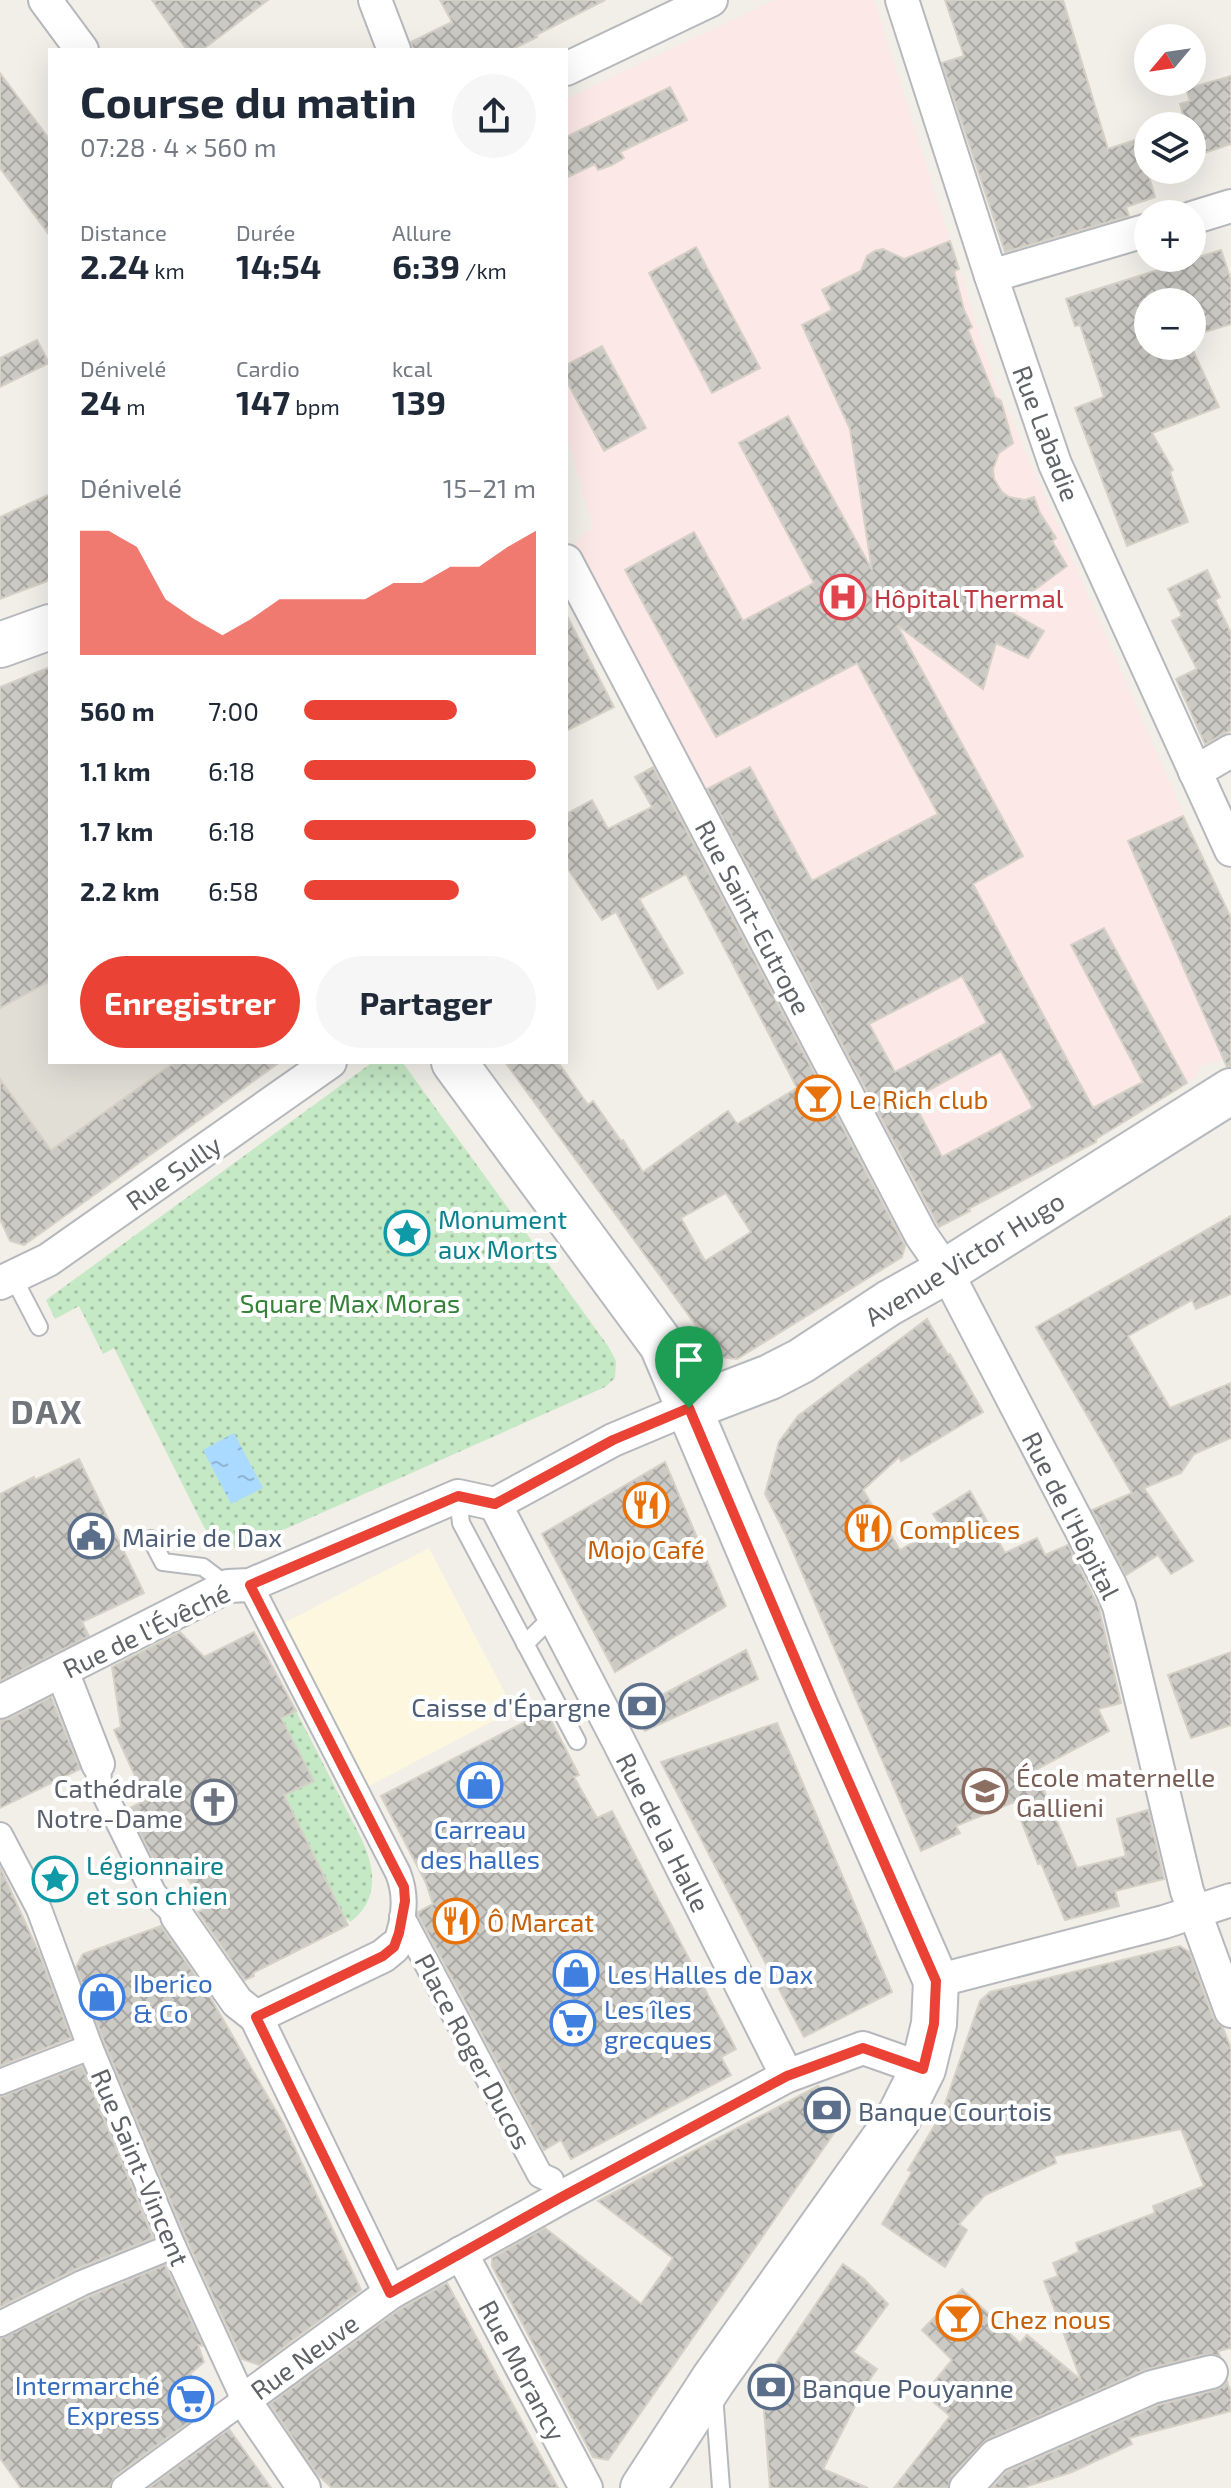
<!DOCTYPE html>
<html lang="fr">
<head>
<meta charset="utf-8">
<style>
	:root { --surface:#fff; --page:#f6f6f7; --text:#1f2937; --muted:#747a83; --accent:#ea4335 }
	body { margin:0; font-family:"Exo 2",sans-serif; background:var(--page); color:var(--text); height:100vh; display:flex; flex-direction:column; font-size:30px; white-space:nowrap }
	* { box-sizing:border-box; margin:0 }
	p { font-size:26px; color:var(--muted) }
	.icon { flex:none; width:44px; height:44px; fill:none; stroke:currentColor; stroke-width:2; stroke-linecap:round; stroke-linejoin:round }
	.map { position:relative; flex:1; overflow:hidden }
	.sheet { position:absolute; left:48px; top:48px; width:520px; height:1016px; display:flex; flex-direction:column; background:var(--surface); border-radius:0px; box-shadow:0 8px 32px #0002 }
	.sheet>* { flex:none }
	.needle { width:52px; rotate:241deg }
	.tools { position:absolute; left:1134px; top:24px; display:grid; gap:16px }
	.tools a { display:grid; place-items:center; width:72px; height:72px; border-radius:50%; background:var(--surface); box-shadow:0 8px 32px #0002; font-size:40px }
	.pin { position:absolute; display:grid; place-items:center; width:68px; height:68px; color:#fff; margin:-82px -34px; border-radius:50% 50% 50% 0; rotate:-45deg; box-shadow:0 0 8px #0007 }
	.pin .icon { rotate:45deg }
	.round { display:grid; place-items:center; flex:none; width:84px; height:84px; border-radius:42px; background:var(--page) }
	.overview { display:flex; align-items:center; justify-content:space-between; height:136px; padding:0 32px }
	h1 { font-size:44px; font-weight:700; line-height:60px }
	.stats { display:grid; grid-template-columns:repeat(3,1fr); gap:12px; height:136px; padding:8px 32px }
	.stats div { display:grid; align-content:center }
	.stats b { font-size:34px; font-weight:700 }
	.stats small { font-size:22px; font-weight:400 }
	.stats p { font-size:22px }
	.chart { height:224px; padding:16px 32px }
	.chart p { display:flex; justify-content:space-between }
	.chart svg { width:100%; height:144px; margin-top:8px; fill:var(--accent); opacity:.7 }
	.primary-button { display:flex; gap:16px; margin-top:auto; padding:16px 32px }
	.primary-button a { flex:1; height:92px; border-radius:48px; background:var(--accent); color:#fff; font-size:32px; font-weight:700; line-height:92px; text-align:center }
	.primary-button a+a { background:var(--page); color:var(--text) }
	ul { padding:0 32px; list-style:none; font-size:26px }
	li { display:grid; grid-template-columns:128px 96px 1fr; align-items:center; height:60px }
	li i { height:20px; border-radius:10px; background:var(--accent) }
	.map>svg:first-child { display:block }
</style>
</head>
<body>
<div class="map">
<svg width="1231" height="2488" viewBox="0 0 1231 2488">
	<defs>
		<pattern id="park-dots" width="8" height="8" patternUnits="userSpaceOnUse" patternTransform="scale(2)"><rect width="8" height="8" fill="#c5e8c5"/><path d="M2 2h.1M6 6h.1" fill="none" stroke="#a3c0a4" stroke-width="1.8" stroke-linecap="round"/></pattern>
		<pattern id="water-ripples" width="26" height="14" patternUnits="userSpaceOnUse" patternTransform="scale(2)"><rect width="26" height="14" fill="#aadaff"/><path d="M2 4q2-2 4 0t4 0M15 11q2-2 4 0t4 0" fill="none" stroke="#8eb4d2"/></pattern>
		<pattern id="building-cross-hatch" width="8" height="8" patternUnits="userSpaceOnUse" patternTransform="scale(2)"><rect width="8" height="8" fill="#cccac5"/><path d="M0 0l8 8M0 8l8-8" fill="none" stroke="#a9a8a4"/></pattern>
	</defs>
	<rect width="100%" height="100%" fill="#f1efe8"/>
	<polygon fill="#fef7e0" points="429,1548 514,1710 365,1788 280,1625"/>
	<polygon fill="#e1ded6" points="50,981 50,1062 175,1062 0,1185 0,1008"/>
	<polygon fill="#fce8e6" points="774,0 874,0 994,380 1231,923 1231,1052 1216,1062 1210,1061 1198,1069 1197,1076 1096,1139 1096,1142 969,1208 970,1211 933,1231 572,550 583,533 593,529 566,433 566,99"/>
	<g fill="url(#park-dots)">
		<path d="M373 1062 403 1063 608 1346 616 1361 615 1378 605 1387 587 1395 265 1538C239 1548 231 1554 208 1535L114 1348 103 1354 79 1306 55 1319 46 1300Z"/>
		<path d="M296 1711C312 1742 328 1773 344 1805 354 1826 370 1849 372 1874 373 1894 367 1910 350 1922L348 1919 345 1920 284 1795 314 1781 288 1731 278 1720Z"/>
	</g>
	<polygon fill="url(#water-ripples)" points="234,1433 263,1488 231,1504 203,1450"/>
	<g fill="url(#building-cross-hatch)" stroke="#d6d1c6" stroke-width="2" fill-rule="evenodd">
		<polygon points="152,0 268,0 202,50 187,50"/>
		<polygon points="440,0 605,0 536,35 537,37 511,50 413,50 411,42 452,22"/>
		<polygon points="945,0 1063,0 1108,149 1138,139 1155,197 1126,207 1129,216 1005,252 942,63 964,56"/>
		<polygon points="0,73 50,140 50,236 0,168"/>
		<polygon points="1231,76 1231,144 1192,157 1192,126 1186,126 1180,104 1190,101 1186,89"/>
		<polygon points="670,87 687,120 620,152 624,158 612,165 598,170 595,164 566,178 566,137"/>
		<path d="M950 241 959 269 954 271 964 310 972 327 968 330 995 397 1001 401 1013 443 999 453 993 469 994 479 1002 492 1009 497 1025 500 1034 497 1040 513 1056 538 1052 541 1067 566 1007 610 1044 631 1028 658 996 643 983 689 897 625 1023 856 973 884 1093 1108 1143 1082 1071 945 1104 928 1187 1083 1096 1139V1142L968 1209 970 1211 939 1227 707 789 750 767 812 881 938 814 857 663 716 737 625 570 694 532 743 621 814 583 739 443 788 416 872 570 850 429 802 325 832 310 822 290 861 271 867 256 875 251 883 249 904 259ZM962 976 987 1023 895 1072 869 1024ZM1001 1051 1033 1108 942 1157 912 1099Z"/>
		<polygon points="696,247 760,368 712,393 649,273"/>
		<polygon points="1221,250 1231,280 1231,324 1192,336 1192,302 1148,302 1148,346 1191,346 1219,407 1152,433 1173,470 1170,472 1188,522 1127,546 1075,408 1104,397 1080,325 1075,326 1066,299"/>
		<polygon points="37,340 49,363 0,387 0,358"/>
		<polygon points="602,346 646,428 604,451 566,380 566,365"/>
		<polygon points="50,494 50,580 0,599 0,517"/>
		<polygon points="1207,570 1220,597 1215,600 1231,633 1231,730 1205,744 1176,679 1197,669 1172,621 1182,616 1168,589"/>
		<polygon points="566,614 614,707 566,731"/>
		<polygon points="50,667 50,981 0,1008 0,687"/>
		<path d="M653 767 905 1246 902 1257 737 1359 719 1357 505 1062H558L588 1105 593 1101 621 1141 623 1140 643 1172 728 1111 737 1124 797 1088 686 874 639 899 683 973 658 989 616 912 602 920 566 866V814L592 800 608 829 652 807 635 777ZM726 1193 751 1232 705 1261 681 1218Z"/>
		<polygon points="1183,816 1231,918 1231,1066 1227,1067 1128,841"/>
		<polygon points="175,1062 280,1062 24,1245 10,1241 0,1219 0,1079 51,1150"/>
		<polygon points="1231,1216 1231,1294 1196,1309 1192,1300 1128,1336 1170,1408 1231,1383 1231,1438 1194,1454 1181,1473 1144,1488 1193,1561 1171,1574 1158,1555 1126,1575 1092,1510 1132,1493 1036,1327"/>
		<polygon points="927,1319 948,1355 950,1354 983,1412 901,1461 899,1457 863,1490 900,1550 941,1526 933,1514 970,1491 1005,1553 1037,1538 1045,1555 1068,1545 1099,1608 1121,1703 1098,1709 1109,1731 1035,1770 1077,1868 1126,1856 1117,1819 1148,1810 1164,1879 1115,1891 1119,1906 1065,1920 1041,1863 1038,1864 1014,1802 956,1826 960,1833 921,1851 786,1535 765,1494 779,1442 798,1416"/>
		<polygon points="79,1459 144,1593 82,1622 89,1636 0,1681 0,1494 34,1477 35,1480"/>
		<polygon points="665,1462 726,1606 615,1672 542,1534"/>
		<polygon points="180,1632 204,1657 254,1632 296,1711 281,1718 314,1781 284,1795 348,1925 253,1973 254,1976 245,1980 198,1912 203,1910 197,1899 200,1897 172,1856 156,1864 128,1809 146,1800 114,1730 121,1727 112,1667"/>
		<polygon points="746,1650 758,1679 645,1731 634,1710"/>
		<polygon points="1231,1652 1231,1725 1191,1738 1168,1675"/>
		<polygon points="51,1697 80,1769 0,1808 0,1721 9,1719"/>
		<polygon points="546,1711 579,1775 574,1777 597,1818 612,1811 736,2049 721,2057 731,2075 571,2159 561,2140 544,2150 438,1952 418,1915 418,1912 433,1904 426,1883 381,1796"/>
		<polygon points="777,1723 892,1992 804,2037 661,1762"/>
		<polygon points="0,1867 39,1953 71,2038 0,2066"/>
		<polygon points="161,1926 210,1997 283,2123 361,2290 259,2365 242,2359 187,2240 104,2042 76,1967 83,1954"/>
		<polygon points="1180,1946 1189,1952 1213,2018 1223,2028 1231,2048 1231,2348 1218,2351 1220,2356 1206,2354 1144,2370 987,2439 952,2475 948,2488 894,2488 950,2416 924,2394 952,2360 922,2330 962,2289 1020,2343 1027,2335 1081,2380 1044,2281 1058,2276 1053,2263 1079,2252 1076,2243 1155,2213 1153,2206 1204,2186 1181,2129 1054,2156 1056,2163 985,2195 959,2224 967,2230 945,2267 882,2224 912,2172 908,2170 942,2113 980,2001 990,1992"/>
		<polygon points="82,2066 153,2238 76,2269 0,2307 0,2097"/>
		<polygon points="818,2086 850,2110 608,2460 593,2457 492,2266 492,2258 545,2228 641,2304 673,2258 598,2201"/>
		<polygon points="843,2264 864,2279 888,2304 853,2352 877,2369 865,2386 823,2469 868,2488 770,2488 762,2384"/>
		<polygon points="165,2265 203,2346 198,2345 204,2362 190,2374 212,2405 115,2476 109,2488 21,2488 0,2458 0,2339 88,2297"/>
		<polygon points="447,2283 558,2488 332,2488 317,2474 270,2404 400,2309"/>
		<polygon points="1227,2381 1231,2394 1231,2411 1129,2438 1132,2444 1072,2472 1022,2488 992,2488 1006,2472 1158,2405 1216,2390 1224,2386"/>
		<polygon points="229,2429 271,2488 149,2488"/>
	</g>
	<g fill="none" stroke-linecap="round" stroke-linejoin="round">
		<g stroke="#b5b8bc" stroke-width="20">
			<g id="service">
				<polyline points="13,1277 39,1327"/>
				<polyline points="458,1496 461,1523 577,1741"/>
				<polyline points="151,1539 163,1562 203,1567 228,1586"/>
				<polyline points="525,1644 546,1623 547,1610"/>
				<polyline points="714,2394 721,2488"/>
			</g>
		</g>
		<g stroke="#b5b8bc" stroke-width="28">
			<g id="pedestrian">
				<path d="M250 1585 398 1873C408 1898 404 1923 394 1947"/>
				<polyline points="98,1764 99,1783 154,1894 177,1916"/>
				<polyline points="0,1835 39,1909 90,2047 173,2246 244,2400 124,2488"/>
				<polyline points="402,1917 540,2175 551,2180"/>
				<polyline points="0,2082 90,2047"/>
				<polyline points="0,2324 82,2283 173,2246"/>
			</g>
		</g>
		<g stroke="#b5b8bc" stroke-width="36">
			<g id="minor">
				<polyline points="45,0 82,50"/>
				<polyline points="375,0 394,50"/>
				<polyline points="902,0 991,276 1055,464 1231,850"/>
				<polyline points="566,69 711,0"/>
				<polyline points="1192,218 1231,206"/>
				<polyline points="991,276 1148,230"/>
				<polyline points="566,561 921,1235 946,1271 1110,1585 1119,1606 1187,1891 1231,2011"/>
				<polyline points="1195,772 1231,751"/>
				<polyline points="0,1283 48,1260 330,1062"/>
				<polyline points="495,1504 619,1742 787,2076"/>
				<polyline points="62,1671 98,1764"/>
				<polyline points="0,1702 228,1586 250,1585 458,1496 495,1504 613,1440 689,1408"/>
				<polyline points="177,1916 237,2002 256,2017 390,2293"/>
				<polyline points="936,1981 1164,1922 1231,1900"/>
				<polyline points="256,2017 383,1956 394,1947"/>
				<polyline points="461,2253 586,2488"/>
				<polyline points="304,2488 244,2400 390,2293 560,2198 787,2076 863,2048 923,2069"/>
				<polyline points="966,2488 995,2456 1152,2387 1211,2372"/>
			</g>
		</g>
		<g stroke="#b6babf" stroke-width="48">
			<g id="secondary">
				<polyline points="0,645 50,627"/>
				<polyline points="454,1062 662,1345 814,1703 936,1981 934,2024 923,2069 898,2119 713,2380 643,2488"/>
				<polyline points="689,1408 770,1377 801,1361 889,1303 946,1271 1231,1091"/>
			</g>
		</g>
		<use href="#service" stroke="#fff" stroke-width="16"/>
		<use href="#pedestrian" stroke="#fff" stroke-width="24"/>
		<use href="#minor" stroke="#fff" stroke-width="32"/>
		<use href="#secondary" stroke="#fff" stroke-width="44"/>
	</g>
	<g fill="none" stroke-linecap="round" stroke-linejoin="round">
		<g stroke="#fff" stroke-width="16">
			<polygon id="route" points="689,1408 814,1703 936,1981 934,2024 923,2069 863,2048 787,2076 560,2198 390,2293 256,2017 383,1956 394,1947 399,1933 405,1901 404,1887 250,1585 458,1496 495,1504 613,1440"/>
		</g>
		<use href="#route" stroke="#ea4335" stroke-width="10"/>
	</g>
	<defs>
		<g id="hospital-ring" transform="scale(2.3)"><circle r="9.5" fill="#fff" stroke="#e0444e" stroke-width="1.5"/><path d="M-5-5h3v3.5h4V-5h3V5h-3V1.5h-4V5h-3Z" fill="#e0444e"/></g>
		<g id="bar-ring" transform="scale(2.3)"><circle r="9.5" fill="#fff" stroke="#e8710a" stroke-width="1.5"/><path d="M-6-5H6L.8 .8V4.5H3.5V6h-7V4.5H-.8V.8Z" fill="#e8710a"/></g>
		<g id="sight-ring" transform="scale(2.3)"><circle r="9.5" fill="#fff" stroke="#0f9aa8" stroke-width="1.5"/><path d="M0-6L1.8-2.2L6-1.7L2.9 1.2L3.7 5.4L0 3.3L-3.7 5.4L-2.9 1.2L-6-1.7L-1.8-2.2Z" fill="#0f9aa8"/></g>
		<g id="restaurant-ring" transform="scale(2.3)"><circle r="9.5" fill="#fff" stroke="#e8710a" stroke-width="1.5"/><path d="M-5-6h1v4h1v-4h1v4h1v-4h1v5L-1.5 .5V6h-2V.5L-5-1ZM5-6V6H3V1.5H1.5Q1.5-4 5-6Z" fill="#e8710a"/></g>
		<g id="civic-ring" transform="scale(2.3)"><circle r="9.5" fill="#fff" stroke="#5c6f8a" stroke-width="1.5"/><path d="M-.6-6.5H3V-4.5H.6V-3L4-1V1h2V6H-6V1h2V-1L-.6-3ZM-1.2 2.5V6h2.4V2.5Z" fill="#5c6f8a"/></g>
		<g id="bank-ring" transform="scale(2.3)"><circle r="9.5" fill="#fff" stroke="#5c6f8a" stroke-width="1.5"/><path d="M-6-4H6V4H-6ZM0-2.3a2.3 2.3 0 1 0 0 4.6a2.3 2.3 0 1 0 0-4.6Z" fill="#5c6f8a"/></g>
		<g id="shop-ring" transform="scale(2.3)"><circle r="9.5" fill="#fff" stroke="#3f7fe0" stroke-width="1.5"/><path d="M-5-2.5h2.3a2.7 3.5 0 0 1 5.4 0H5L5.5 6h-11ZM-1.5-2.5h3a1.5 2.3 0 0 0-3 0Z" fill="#3f7fe0"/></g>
		<g id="school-ring" transform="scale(2.3)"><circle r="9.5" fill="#fff" stroke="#8d6e63" stroke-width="1.5"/><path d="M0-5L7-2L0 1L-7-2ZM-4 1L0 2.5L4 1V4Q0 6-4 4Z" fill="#8d6e63"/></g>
		<g id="church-ring" transform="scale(2.3)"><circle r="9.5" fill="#fff" stroke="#6b7280" stroke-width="1.5"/><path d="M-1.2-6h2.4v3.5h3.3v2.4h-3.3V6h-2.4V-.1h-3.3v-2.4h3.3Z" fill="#6b7280"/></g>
		<g id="supermarket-ring" transform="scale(2.3)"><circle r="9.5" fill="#fff" stroke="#3f7fe0" stroke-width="1.5"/><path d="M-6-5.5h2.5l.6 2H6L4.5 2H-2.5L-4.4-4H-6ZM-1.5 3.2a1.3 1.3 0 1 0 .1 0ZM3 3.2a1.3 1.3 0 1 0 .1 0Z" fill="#3f7fe0"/></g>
	</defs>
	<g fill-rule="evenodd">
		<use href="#hospital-ring" x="843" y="597"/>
		<use href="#bar-ring" x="818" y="1098"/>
		<use href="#sight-ring" x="407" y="1233"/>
		<use href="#restaurant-ring" x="646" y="1505"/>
		<use href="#restaurant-ring" x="868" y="1528"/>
		<use href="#civic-ring" x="91" y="1536"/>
		<use href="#bank-ring" x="642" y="1706"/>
		<use href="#shop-ring" x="480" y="1785"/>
		<use href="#school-ring" x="985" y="1791"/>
		<use href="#church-ring" x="214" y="1802"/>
		<use href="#sight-ring" x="55" y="1879"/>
		<use href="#restaurant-ring" x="456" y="1921"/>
		<use href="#shop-ring" x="576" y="1973"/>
		<use href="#shop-ring" x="102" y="1997"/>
		<use href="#supermarket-ring" x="573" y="2023"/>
		<use href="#bank-ring" x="827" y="2110"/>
		<use href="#bar-ring" x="959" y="2318"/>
		<use href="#bank-ring" x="771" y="2387"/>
		<use href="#supermarket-ring" x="191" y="2399"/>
	</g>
	<g text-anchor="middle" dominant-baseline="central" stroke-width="8" stroke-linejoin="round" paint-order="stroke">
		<g font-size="26" fill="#5f6368" stroke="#fff">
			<text transform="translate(1047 433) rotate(69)">Rue Labadie</text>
			<text transform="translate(754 917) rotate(62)">Rue Saint-Eutrope</text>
			<text transform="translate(173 1172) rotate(-35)">Rue Sully</text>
			<text transform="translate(964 1258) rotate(-32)">Avenue Victor Hugo</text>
			<text transform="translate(1072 1515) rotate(63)">Rue de l'Hôpital</text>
			<text transform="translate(146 1630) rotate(-26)">Rue de l'Évêché</text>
			<text transform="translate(664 1832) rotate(63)">Rue de la Halle</text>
			<text transform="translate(474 2051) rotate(62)">Place Roger Ducos</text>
			<text transform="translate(141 2167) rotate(67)">Rue Saint-Vincent</text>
			<text transform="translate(304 2356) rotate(-36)">Rue Neuve</text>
			<text transform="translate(523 2370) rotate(62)">Rue Morancy</text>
		</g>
		<g font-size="26" fill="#be3a42" stroke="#fff" text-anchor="start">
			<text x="874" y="597">Hôpital Thermal</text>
		</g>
		<g font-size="26" fill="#c56008" stroke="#fff" text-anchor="start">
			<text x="849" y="1098">Le Rich club</text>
			<text x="899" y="1528">Complices</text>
			<text x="646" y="1548" text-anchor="middle">Mojo Café</text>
			<text x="487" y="1921">Ô Marcat</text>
			<text x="990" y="2318">Chez nous</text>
		</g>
		<g font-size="26" fill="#0d838f" stroke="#fff" text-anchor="start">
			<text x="438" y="1218">Monument<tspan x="438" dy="30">aux Morts</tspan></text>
			<text x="86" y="1864">Légionnaire<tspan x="86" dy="30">et son chien</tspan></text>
		</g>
		<g font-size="26" fill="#348238" stroke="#fff">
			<text x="350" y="1302">Square Max Moras</text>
		</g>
		<g font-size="26" fill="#4e5e75" stroke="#fff" text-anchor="start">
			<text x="122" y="1536">Mairie de Dax</text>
			<text x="611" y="1706" text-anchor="end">Caisse d'Épargne</text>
			<text x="858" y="2110">Banque Courtois</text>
			<text x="802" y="2387">Banque Pouyanne</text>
		</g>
		<g font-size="26" fill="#785e54" stroke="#fff" text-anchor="start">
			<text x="1016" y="1776">École maternelle<tspan x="1016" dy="30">Gallieni</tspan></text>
		</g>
		<g font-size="26" fill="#5b616d" stroke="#fff" text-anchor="end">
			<text x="183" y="1787">Cathédrale<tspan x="183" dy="30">Notre-Dame</tspan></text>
		</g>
		<g font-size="26" fill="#366cbe" stroke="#fff" text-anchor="start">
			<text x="480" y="1828" text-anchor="middle">Carreau<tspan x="480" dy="30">des halles</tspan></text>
			<text x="607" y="1973">Les Halles de Dax</text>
			<text x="133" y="1982">Iberico<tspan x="133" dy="30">&amp; Co</tspan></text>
			<text x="604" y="2008">Les îles<tspan x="604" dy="30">grecques</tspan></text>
			<text x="160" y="2384" text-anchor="end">Intermarché<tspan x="160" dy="30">Express</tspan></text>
		</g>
		<g font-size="34" font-weight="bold" letter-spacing="2" fill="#70757a" stroke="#fff">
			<text x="47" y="1410">DAX</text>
		</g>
	</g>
</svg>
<div class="tools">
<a><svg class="needle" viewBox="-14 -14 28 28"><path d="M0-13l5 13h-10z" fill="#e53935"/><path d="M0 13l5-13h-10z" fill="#747a83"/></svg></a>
<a><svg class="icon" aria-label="layers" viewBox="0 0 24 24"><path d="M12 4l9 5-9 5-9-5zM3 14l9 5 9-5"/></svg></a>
<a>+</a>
<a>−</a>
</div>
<div class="pin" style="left:689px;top:1408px;background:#1e9e55"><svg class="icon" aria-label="arrive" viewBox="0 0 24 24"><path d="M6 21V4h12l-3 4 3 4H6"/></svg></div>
<section class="sheet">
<div class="overview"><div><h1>Course du matin</h1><p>07:28 · 4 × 560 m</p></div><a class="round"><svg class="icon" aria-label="share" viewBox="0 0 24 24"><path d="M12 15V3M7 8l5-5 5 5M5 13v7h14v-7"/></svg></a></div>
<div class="stats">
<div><p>Distance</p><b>2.24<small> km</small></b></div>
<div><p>Durée</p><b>14:54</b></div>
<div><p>Allure</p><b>6:39<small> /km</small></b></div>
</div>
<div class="stats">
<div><p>Dénivelé</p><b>24<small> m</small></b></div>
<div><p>Cardio</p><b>147<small> bpm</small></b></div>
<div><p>kcal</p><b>139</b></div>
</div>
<div class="chart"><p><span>Dénivelé</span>15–21 m</p>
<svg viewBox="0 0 160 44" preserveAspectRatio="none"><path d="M0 44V6L10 6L20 11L30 27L40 33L50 38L60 33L70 27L80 27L90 27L100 27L110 22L120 22L130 17L140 17L150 11L160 6V44z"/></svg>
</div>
<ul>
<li><b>560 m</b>7:00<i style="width:66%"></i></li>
<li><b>1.1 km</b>6:18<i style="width:100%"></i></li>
<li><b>1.7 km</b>6:18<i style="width:100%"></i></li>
<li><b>2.2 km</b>6:58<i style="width:67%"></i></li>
</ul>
<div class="primary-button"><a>Enregistrer</a><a>Partager</a></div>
</section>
</div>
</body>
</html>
